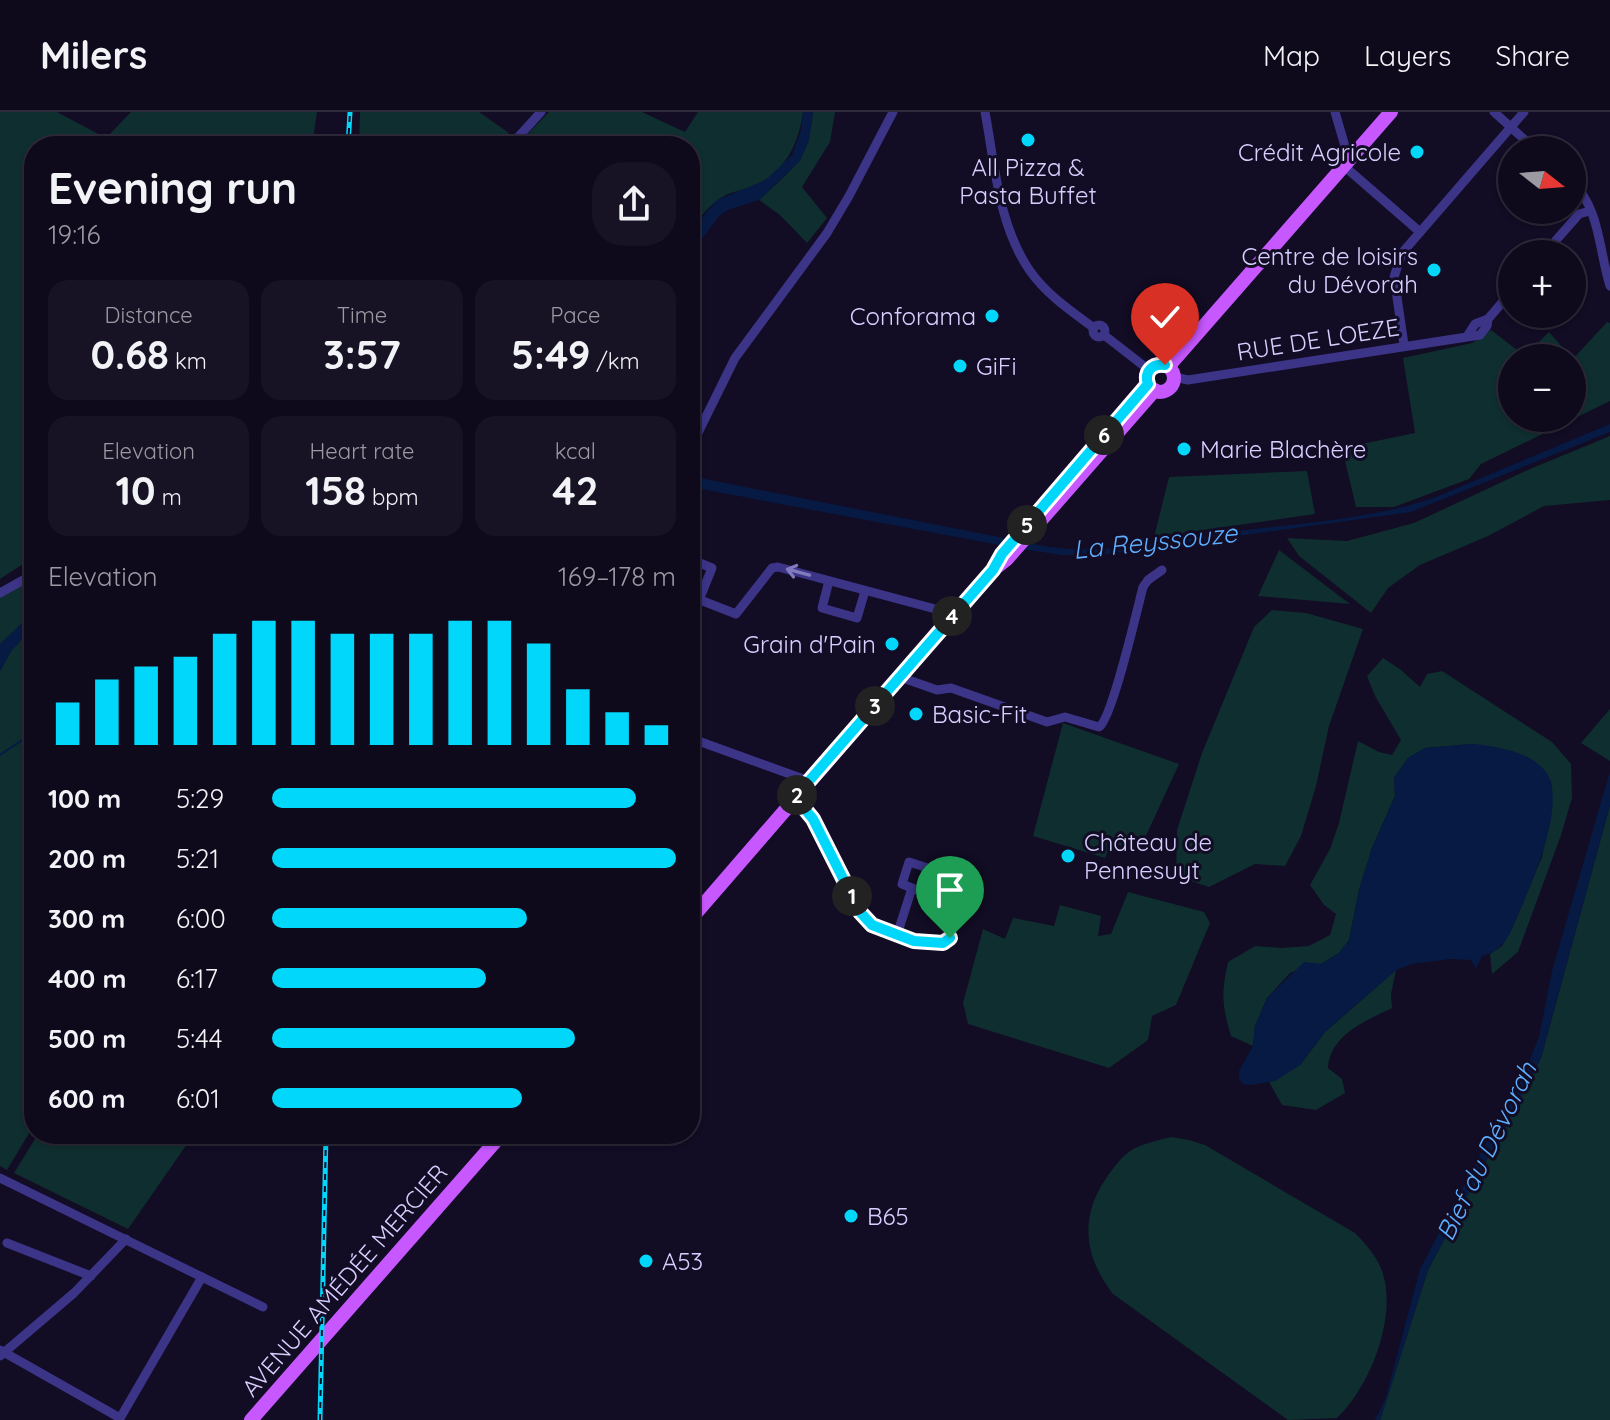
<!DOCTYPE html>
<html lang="en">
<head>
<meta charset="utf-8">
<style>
	:root { --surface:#0e091b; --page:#171224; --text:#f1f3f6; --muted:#9b9aa3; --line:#2e2a3a; --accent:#00d7fb }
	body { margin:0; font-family:Quicksand,sans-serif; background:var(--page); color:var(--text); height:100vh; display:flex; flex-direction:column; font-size:30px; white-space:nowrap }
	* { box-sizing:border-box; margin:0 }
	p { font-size:26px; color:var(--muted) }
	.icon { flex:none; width:44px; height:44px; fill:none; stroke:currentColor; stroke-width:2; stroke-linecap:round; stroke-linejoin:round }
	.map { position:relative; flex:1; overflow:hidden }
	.panel { position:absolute; left:24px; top:24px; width:676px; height:1008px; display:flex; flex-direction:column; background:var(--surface); border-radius:32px; box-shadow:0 2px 6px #0004,0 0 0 2px var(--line) }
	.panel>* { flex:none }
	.needle { width:52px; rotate:107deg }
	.controls { position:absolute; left:1498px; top:24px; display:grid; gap:16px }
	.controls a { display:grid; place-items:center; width:88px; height:88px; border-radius:50%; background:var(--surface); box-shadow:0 2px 6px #0004,0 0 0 2px var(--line); font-size:40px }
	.pin { position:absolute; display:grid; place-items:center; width:68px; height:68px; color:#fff; margin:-82px -34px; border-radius:50% 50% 50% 0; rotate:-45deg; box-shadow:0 0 8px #0007 }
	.pin .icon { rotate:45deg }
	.km { position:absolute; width:40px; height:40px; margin:-20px; border-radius:50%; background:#222; color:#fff; font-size:22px; line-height:40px; text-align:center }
	.round { display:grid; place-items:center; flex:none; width:84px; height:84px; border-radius:32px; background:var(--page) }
	.summary { display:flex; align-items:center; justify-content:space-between; height:136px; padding:0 24px }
	h1 { font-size:44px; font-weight:700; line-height:60px }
	.stats { display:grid; grid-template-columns:repeat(3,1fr); gap:12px; height:136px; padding:8px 24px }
	.stats div { display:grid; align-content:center; border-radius:20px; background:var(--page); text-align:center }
	.stats b { font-size:40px; font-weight:700 }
	.stats small { font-size:22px; font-weight:400 }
	.stats p { font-size:22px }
	.chart { height:224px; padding:16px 24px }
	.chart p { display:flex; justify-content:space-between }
	.chart svg { width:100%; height:144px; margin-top:8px; stroke:var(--accent); stroke-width:6 }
	ul { padding:0 24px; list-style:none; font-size:26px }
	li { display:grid; grid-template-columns:128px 96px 1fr; align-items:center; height:60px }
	li i { height:20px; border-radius:10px; background:var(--accent) }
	header { display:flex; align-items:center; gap:48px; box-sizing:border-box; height:112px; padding:0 40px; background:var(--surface); border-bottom:2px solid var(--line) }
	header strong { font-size:38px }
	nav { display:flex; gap:44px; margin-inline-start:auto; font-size:28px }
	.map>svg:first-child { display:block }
</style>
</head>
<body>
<header>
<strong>Milers</strong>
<nav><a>Map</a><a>Layers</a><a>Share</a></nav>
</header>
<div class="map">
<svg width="1610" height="1308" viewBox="0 0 1610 1308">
	<rect width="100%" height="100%" fill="#120c24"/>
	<g fill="#0f2e2f" fill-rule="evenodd">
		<polygon points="0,0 57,0 106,26 131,0 317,0 312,34 34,34 34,445 0,467"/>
		<polygon points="360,0 479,0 509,21 497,34 359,34"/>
		<path d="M549 0H642L685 20 698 0H803C799 31 785 61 754 74 745 78 733 79 724 84 710 92 699 106 690 120V34H516Z"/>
		<path d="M813 0H835L830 30 802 75 827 106 807 131 780 103 759 88C794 55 807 50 813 0Z"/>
		<path d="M1607 210 1610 211V289L1481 352 1469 367 1394 395H1356L1342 336 1415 321 1403 246 1472 231 1491 218 1525 244 1549 220 1573 247ZM1512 246H1572V306H1512Z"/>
		<polygon points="1610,324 1610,388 1544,394 1488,424 1420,453 1388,476 1371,501 1299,444 1287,426 1347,429 1414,411 1530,357"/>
		<polygon points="1307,359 1315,402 1154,425 1169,365"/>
		<polygon points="1279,438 1350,492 1258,484"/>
		<polygon points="34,466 34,500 0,532 0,485"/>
		<polygon points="1272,498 1306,501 1363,517 1329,614 1316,674 1301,724 1285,754 1255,752 1209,775 1176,764 1177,718 1202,641 1254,515"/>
		<polygon points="34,514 34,1013 7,1058 0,1054 0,559 11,539"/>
		<path d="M1383 546 1401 558 1420 575 1427 562 1442 559 1552 630 1571 652 1572 686 1561 723 1518 840 1492 862 1490 842 1502 834 1513 814 1542 745 1552 693 1551 669 1523 644 1472 632 1425 636 1408 646 1394 666 1395 684 1372 736 1359 778 1349 828 1339 841 1321 852H1312L1290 861 1267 886 1255 914 1253 934 1231 924C1222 894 1221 881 1228 850L1255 834 1282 836 1309 834 1330 823 1336 802 1324 793 1310 773 1330 737 1339 711 1358 629 1379 640 1392 643 1401 628 1375 584 1367 564Z"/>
		<polygon points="1610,597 1610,649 1581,631"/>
		<polygon points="1063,611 1179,652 1139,739 1111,731 1105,746 1033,724"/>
		<polygon points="1610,693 1610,1308 1380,1308 1428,1158 1541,946"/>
		<polygon points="1128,780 1204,800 1210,811 1176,893 1152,904 1148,928 1109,956 968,912 963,891 983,817 1005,827 1013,806 1054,814 1060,793 1101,804 1098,824 1111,822"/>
		<path d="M1396 858 1391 882 1392 896C1365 909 1330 923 1328 956L1342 967 1345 981 1316 998 1282 993 1269 970 1300 953 1325 920Z"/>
		<polygon points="38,1022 194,1022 128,1117 14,1061"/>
		<path d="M1171 1025 1189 1028 1205 1033 1355 1121C1366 1132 1379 1147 1383 1162 1397 1207 1369 1276 1337 1306L1288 1308 1113 1182C1085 1146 1079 1107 1105 1068 1113 1056 1122 1043 1135 1036 1146 1031 1159 1028 1171 1025Z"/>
	</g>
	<g fill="#061a44">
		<polygon points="803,0 813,0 809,29 800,49 759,88 728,98 719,104 690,143 690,120 717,88 766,68 792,43 801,18"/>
		<path d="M1610 312V320L1411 400 1102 443H1062L1021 437 690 375V364L1049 435C1111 443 1176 428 1237 419 1303 411 1373 407 1436 385Z"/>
		<polygon points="34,500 34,514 11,539 0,559 0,532"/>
		<path d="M1473 632C1496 634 1531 640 1546 660 1570 694 1524 789 1509 823 1502 834 1495 841 1482 844L1476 857 1471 848 1450 847 1412 852 1396 858 1325 920 1300 953 1275 969 1252 973 1243 972 1239 967V959L1253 934 1255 914 1267 886 1304 850 1321 852 1339 841 1349 828 1359 778 1372 736 1395 684 1394 666 1408 646 1425 636Z"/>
		<polygon points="1610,659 1610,693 1541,946 1428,1158 1380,1308 1375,1308 1386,1285 1420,1157 1530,947 1539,925 1552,859"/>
	</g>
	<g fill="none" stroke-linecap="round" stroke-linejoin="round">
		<polyline stroke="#061a44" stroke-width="2" points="0,643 34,620"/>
		<g stroke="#3b3487" stroke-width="9">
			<path d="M985 0C995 53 998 113 1030 159 1047 183 1071 199 1094 216"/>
			<polyline points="1335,0 1349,48"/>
			<polyline points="1494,0 1536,38"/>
			<polyline points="510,34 541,0"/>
			<polyline points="1344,54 1420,120"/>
			<path d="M1572 70C1600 96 1599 139 1610 174"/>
			<polyline points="1544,142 1579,102 1590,99"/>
			<circle cx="1099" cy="219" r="6"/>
			<polyline points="1104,223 1149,258"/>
			<polyline points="1468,223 1475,212 1488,207"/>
			<polyline points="1404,233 1394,165 1402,141 1524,0"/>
			<polyline points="1174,265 1188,268 1480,223 1487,214 1488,207 1512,179"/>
			<polyline points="690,337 735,246 827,121 849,84 893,0"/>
			<polyline points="690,447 712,456 699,488"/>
			<polyline points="829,469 822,496 857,506 865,479"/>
			<polyline points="0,481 34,462"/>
			<polyline points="690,484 736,502 772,456 778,455 954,502"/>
			<path d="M900 565 937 578 951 576 1047 610 1065 605 1099 615C1112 607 1137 498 1143 475L1148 468 1162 458"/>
			<polyline points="690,626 809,669"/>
			<polyline points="795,685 813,707 860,800 872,813 914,829 943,831 950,826 955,808"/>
			<polyline points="897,823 912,776 920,779 928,756 909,750 902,772 912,776"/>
			<polyline points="0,1066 263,1195"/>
			<polyline points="7,1131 91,1164"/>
			<polyline points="0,1238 120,1306"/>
			<polyline points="0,1244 74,1181 126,1127"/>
			<polyline points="119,1308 202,1165"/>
		</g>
		<g stroke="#c757ff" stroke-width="14">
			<circle cx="1160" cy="266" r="14"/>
			<polyline points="1168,255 1391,0"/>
			<polyline points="690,808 993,458 1007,447 1155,278"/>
			<polyline points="251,1308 502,1022"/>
		</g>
		<g stroke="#00d7fb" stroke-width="5">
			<g id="rail">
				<polyline points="348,34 350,0"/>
				<polyline points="320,1308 326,1022"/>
			</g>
		</g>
		<use href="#rail" stroke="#120c24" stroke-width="2" stroke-dasharray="6" stroke-linecap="butt"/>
	</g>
	<defs><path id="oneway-shaft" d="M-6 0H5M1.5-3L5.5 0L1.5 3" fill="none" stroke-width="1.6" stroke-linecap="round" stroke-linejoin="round" transform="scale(2)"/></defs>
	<use stroke="#817abd" href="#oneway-shaft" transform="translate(798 460) rotate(-165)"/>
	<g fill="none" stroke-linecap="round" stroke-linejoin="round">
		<g stroke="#fff" stroke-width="16">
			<path id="route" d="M950 826 943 831 914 829 872 813 860 800 813 707 795 685 993 458 1002 442 1148 272C1144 260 1152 251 1165 253"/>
		</g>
		<use href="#route" stroke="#00d7fb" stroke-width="10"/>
	</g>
	<g fill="#00d7fb" stroke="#120c24" stroke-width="3">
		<circle cx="1028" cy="28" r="8"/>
		<circle cx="1417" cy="40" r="8"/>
		<circle cx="1434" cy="158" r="8"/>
		<circle cx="992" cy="204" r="8"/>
		<circle cx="960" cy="254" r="8"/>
		<circle cx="1184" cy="337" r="8"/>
		<circle cx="892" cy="532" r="8"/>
		<circle cx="916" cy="602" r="8"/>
		<circle cx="1068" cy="744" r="8"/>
		<circle cx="851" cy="1104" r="8"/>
		<circle cx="646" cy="1149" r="8"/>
	</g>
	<g text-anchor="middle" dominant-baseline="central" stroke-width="6" stroke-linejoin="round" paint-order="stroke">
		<g font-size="24" fill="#d7d0ff" stroke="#120c24" text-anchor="start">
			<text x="1401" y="40" text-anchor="end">Crédit Agricole</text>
			<text x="1028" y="55" text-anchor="middle">All Pizza &amp;<tspan x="1028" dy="28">Pasta Buffet</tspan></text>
			<text x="1418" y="144" text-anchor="end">Centre de loisirs<tspan x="1418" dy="28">du Dévorah</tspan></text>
			<text x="976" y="204" text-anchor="end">Conforama</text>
			<text x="976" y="254">GiFi</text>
			<text x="1200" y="337">Marie Blachère</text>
			<text x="876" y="532" text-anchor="end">Grain d'Pain</text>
			<text x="932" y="602">Basic-Fit</text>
			<text x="1084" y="730">Château de<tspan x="1084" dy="28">Pennesuyt</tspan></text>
			<text x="867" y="1104">B65</text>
			<text x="662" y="1149">A53</text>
		</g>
		<g font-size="24" fill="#d7d0ff" stroke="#120c24">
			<text transform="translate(1318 227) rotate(-9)">RUE DE LOEZE</text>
			<text transform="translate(344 1168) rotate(-49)">AVENUE AMÉDÉE MERCIER</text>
		</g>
		<g font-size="26" font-style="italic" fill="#5eaeff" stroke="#120c24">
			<text transform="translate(1155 429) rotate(-6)">La Reyssouze</text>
			<text transform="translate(1486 1039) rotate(-64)">Bief du Dévorah</text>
		</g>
	</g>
</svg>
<div class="controls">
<a><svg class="needle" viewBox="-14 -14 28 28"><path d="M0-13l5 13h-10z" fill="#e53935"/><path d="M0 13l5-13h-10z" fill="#9b9aa3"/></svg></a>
<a>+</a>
<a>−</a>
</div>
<div class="pin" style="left:950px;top:826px;background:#1e9e55"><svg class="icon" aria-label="arrive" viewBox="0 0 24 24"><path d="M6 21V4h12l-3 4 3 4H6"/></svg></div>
<div class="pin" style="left:1165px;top:253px;background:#d93025"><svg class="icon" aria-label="check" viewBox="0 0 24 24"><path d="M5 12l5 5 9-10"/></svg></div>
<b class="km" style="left:852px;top:784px">1</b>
<b class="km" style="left:797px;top:683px">2</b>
<b class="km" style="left:875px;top:594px">3</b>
<b class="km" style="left:952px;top:504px">4</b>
<b class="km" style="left:1027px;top:413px">5</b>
<b class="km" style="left:1104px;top:323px">6</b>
<section class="panel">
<div class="summary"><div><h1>Evening run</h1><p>19:16</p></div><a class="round"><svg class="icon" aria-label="share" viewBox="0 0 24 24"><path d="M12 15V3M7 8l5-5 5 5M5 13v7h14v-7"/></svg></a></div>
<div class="stats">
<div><p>Distance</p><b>0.68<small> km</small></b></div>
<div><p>Time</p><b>3:57</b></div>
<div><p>Pace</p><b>5:49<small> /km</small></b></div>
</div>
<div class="stats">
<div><p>Elevation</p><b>10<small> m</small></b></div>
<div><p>Heart rate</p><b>158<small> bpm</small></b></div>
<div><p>kcal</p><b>42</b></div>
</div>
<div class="chart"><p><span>Elevation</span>169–178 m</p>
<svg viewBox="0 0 160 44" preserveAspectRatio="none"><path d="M5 44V31M15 44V24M25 44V20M35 44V17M45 44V10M55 44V6M65 44V6M75 44V10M85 44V10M95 44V10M105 44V6M115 44V6M125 44V13M135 44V27M145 44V34M155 44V38"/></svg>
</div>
<ul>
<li><b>100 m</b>5:29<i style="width:90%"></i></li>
<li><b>200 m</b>5:21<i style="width:100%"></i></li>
<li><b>300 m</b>6:00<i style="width:63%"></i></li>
<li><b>400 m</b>6:17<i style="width:53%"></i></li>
<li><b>500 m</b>5:44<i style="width:75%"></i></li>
<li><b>600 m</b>6:01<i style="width:62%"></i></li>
</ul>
</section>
</div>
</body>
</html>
